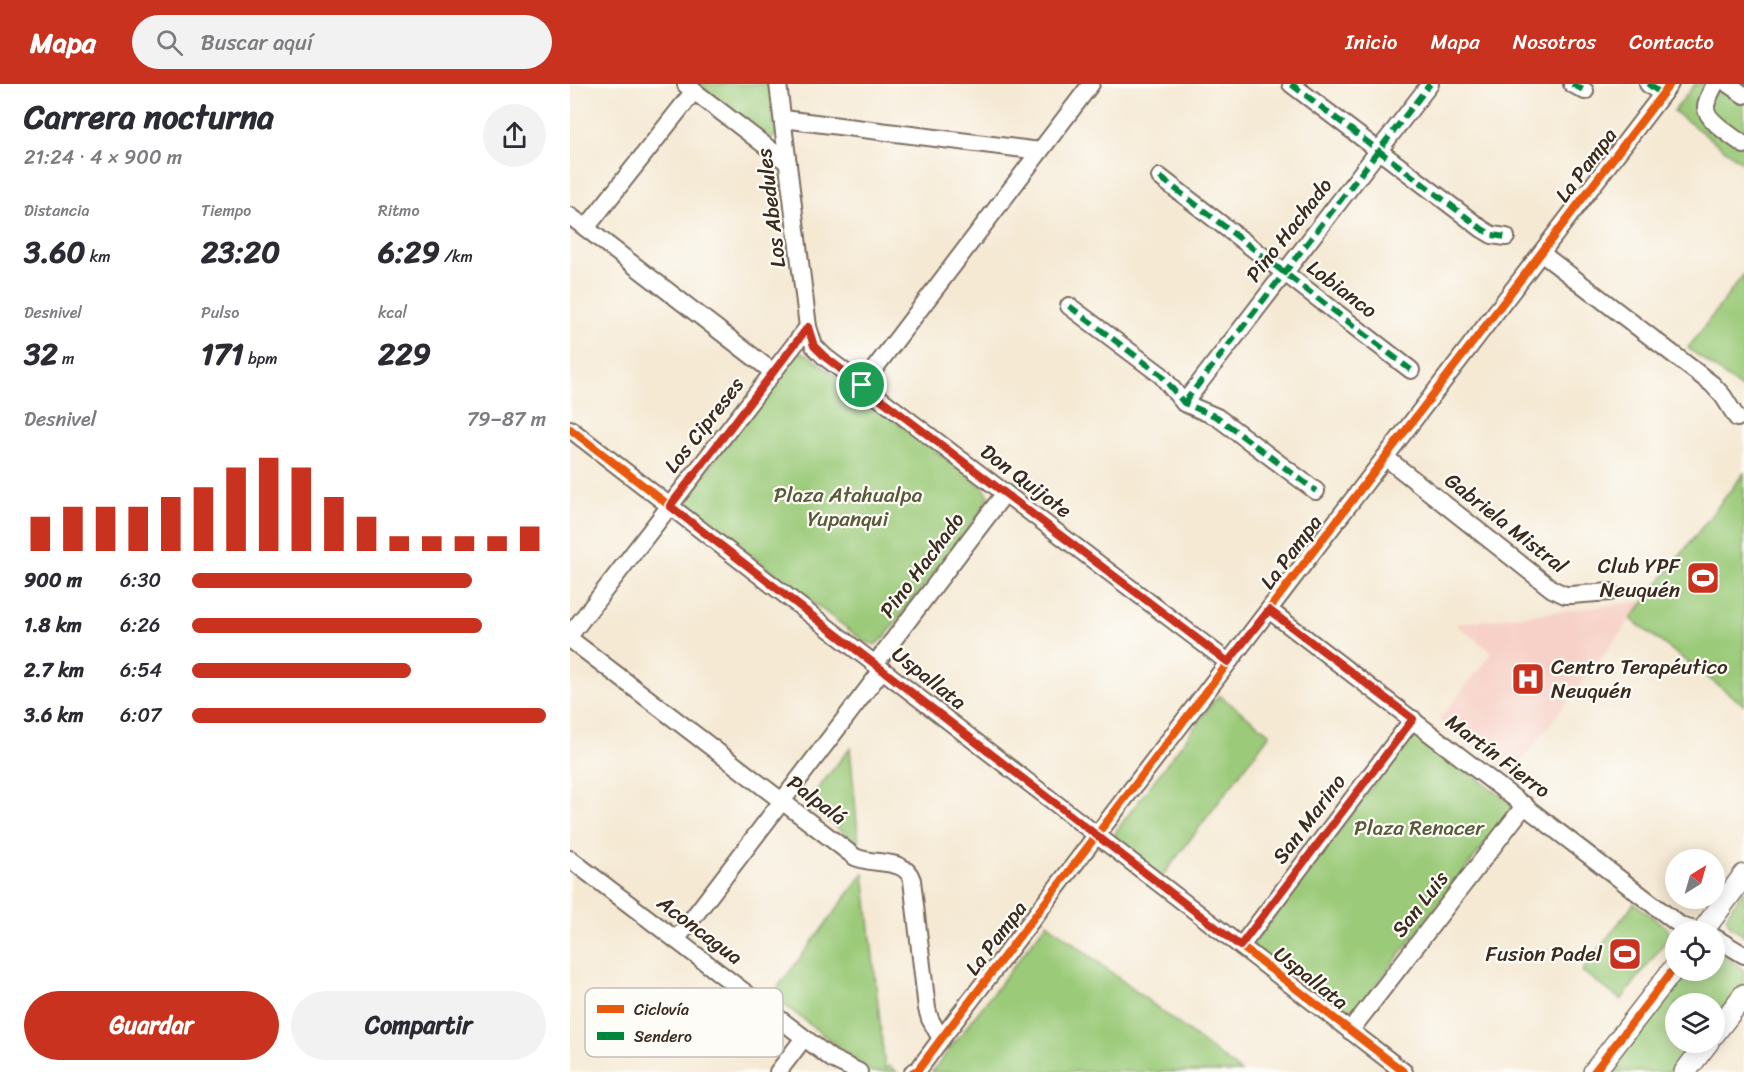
<!DOCTYPE html>
<html lang="es">
<head>
<meta charset="utf-8">
<style>
	:root { --surface:#fff; --page:#f2f2f3; --text:#2b2b33; --muted:#7c7c81; --accent:#c8321e }
	body { margin:0; font-family:Sriracha,sans-serif; background:var(--page); color:var(--text); height:100vh; display:flex; flex-direction:column; font-size:22px; white-space:nowrap }
	* { box-sizing:border-box; margin:0 }
	p { font-size:20px; color:var(--muted) }
	.icon { flex:none; width:33px; height:33px; fill:none; stroke:currentColor; stroke-width:2; stroke-linecap:round; stroke-linejoin:round }
	.map { position:relative; flex:1; overflow:hidden }
	.details { display:flex; flex-direction:column; background:var(--surface); width:570px }
	.details>* { flex:none }
	.needle { width:39px; rotate:37deg }
	.fabs { position:absolute; left:1095px; top:765px; display:grid; gap:12px }
	.fabs a { display:grid; place-items:center; width:60px; height:60px; border-radius:50%; background:var(--surface); box-shadow:0 3px 15px #0003; font-size:30px }
	.pin { position:absolute; display:grid; place-items:center; width:51px; height:51px; color:#fff; margin:-26px; border:3px solid #fff; border-radius:50%; box-shadow:0 2px 6px #0007 }
	.round { display:grid; place-items:center; flex:none; width:63px; height:63px; border-radius:32px; background:var(--page) }
	.head { display:flex; align-items:center; justify-content:space-between; height:102px; padding:0 24px }
	h1 { font-size:33px; font-weight:700; line-height:45px }
	.figures { display:grid; grid-template-columns:repeat(3,1fr); gap:9px; height:102px; padding:6px 24px }
	.figures div { display:grid; align-content:center }
	.figures b { font-size:30px; font-weight:700 }
	.figures small { font-size:16px; font-weight:400 }
	.figures p { font-size:16px }
	.chart { height:168px; padding:12px 24px }
	.chart p { display:flex; justify-content:space-between }
	.chart svg { width:100%; height:108px; margin-top:6px; stroke:var(--accent); stroke-width:6 }
	.cta { display:flex; gap:12px; margin-top:auto; padding:12px 24px }
	.cta a { flex:1; height:69px; border-radius:36px; background:var(--accent); color:#fff; font-size:24px; font-weight:700; line-height:69px; text-align:center }
	.cta a+a { background:var(--page); color:var(--text) }
	ul { padding:0 24px; list-style:none; font-size:20px }
	li { display:grid; grid-template-columns:96px 72px 1fr; align-items:center; height:45px }
	li i { height:15px; border-radius:8px; background:var(--accent) }
	header { display:flex; align-items:center; gap:36px; box-sizing:border-box; height:84px; padding:0 30px; background:var(--accent); color:#fff }
	header strong { font-size:28px }
	nav { display:flex; gap:33px; margin-inline-start:auto; font-size:21px }
	.search { width:420px; height:54px; background:var(--page); display:flex; align-items:center; gap:15px; box-sizing:border-box; padding:0 21px; border-radius:33px; color:var(--muted); font-size:22px }
	main { display:flex; flex:1; min-height:0 }
	.map>svg:first-child { display:block }
</style>
</head>
<body>
<header>
<strong>Mapa</strong>
<div class="search"><svg class="icon" aria-label="search" viewBox="0 0 24 24"><circle cx="10" cy="10" r="6"/><path d="M15 15l6 6"/></svg>Buscar aquí</div>
<nav><a>Inicio</a><a>Mapa</a><a>Nosotros</a><a>Contacto</a></nav>
</header>
<main>
<section class="details">
<div class="head"><div><h1>Carrera nocturna</h1><p>21:24 · 4 × 900 m</p></div><a class="round"><svg class="icon" aria-label="share" viewBox="0 0 24 24"><path d="M12 15V3M7 8l5-5 5 5M5 13v7h14v-7"/></svg></a></div>
<div class="figures">
<div><p>Distancia</p><b>3.60<small> km</small></b></div>
<div><p>Tiempo</p><b>23:20</b></div>
<div><p>Ritmo</p><b>6:29<small> /km</small></b></div>
</div>
<div class="figures">
<div><p>Desnivel</p><b>32<small> m</small></b></div>
<div><p>Pulso</p><b>171<small> bpm</small></b></div>
<div><p>kcal</p><b>229</b></div>
</div>
<div class="chart"><p><span>Desnivel</span>79–87 m</p>
<svg viewBox="0 0 160 44" preserveAspectRatio="none"><path d="M5 44V30M15 44V26M25 44V26M35 44V26M45 44V22M55 44V18M65 44V10M75 44V6M85 44V10M95 44V22M105 44V30M115 44V38M125 44V38M135 44V38M145 44V38M155 44V34"/></svg>
</div>
<ul>
<li><b>900 m</b>6:30<i style="width:79%"></i></li>
<li><b>1.8 km</b>6:26<i style="width:82%"></i></li>
<li><b>2.7 km</b>6:54<i style="width:62%"></i></li>
<li><b>3.6 km</b>6:07<i style="width:100%"></i></li>
</ul>
<div class="cta"><a>Guardar</a><a>Compartir</a></div>
</section>
<div class="map">
<svg width="1174" height="988" viewBox="0 0 1174 988">
	<rect width="100%" height="100%" fill="#fdfcf7"/>
	<filter id="ink" filterUnits="userSpaceOnUse"><feTurbulence type="fractalNoise" baseFrequency=".0167" numOctaves="2"/><feDisplacementMap in="SourceGraphic" scale="12" xChannelSelector="R" yChannelSelector="G"/><feConvolveMatrix kernelMatrix="1 2 1 2 8 2 1 2 1" color-interpolation-filters="sRGB"/></filter>
	<filter id="wash" filterUnits="userSpaceOnUse"><feTurbulence type="fractalNoise" baseFrequency=".008" numOctaves="4" result="noise"/><feDisplacementMap in="SourceGraphic" scale="24" xChannelSelector="R" yChannelSelector="G"/><feGaussianBlur stdDeviation="1.35" result="paint"/><feColorMatrix in="noise" values="0 0 0 0 0 0 0 0 0 0 0 0 0 0 0 0 0 1.4 0 .05"/><feComposite in="paint" operator="in"/></filter>
	<g filter="url(#wash)">
		<rect width="100%" height="100%" fill="#f5e9d4"/>
		<polygon fill="#f7d1c7" points="1075,517 941,691 869,636 922,568 885,540"/>
		<g fill="#9bca79" stroke="#6b7a4c" stroke-width="1.5">
			<polygon points="129,0 201,0 206,49 205,53 200,54 195,52"/>
			<polygon points="1125,0 1174,0 1174,80 1104,27"/>
			<polygon points="1174,190 1174,306 1118,264"/>
			<polygon points="228,268 238,271 413,403 419,412 415,422 314,554 305,561 294,557 122,427 117,421 115,415"/>
			<polygon points="1174,389 1174,621 1061,535"/>
			<polygon points="649,611 700,650 591,794 544,756 546,747"/>
			<polygon points="849,650 940,719 941,726 780,935 776,934 683,862 684,859 840,653"/>
			<polygon points="280,664 289,760 244,726 242,712"/>
			<polygon points="294,789 315,985 319,982 327,988 301,988 202,911"/>
			<polygon points="1174,805 1174,852 1160,841 1156,832"/>
			<polygon points="1064,819 1097,844 1098,854 1051,916 1012,887"/>
			<polygon points="477,839 671,988 362,988"/>
			<polygon points="1145,864 1174,886 1174,899 1145,937 1144,920 1106,920 1106,958 1128,959 1105,988 1033,988 1110,887 1144,886"/>
		</g>
	</g>
	<g filter="url(#ink)">
		<g fill="none" stroke-linecap="round" stroke-linejoin="round">
			<g stroke="#7c6d5e" stroke-width="20">
				<g id="minor">
					<polyline points="208,0 238,243 244,262 255,273 658,578"/>
					<polyline points="721,0 912,145 922,151 936,153"/>
					<polyline points="1002,0 1015,7"/>
					<polyline points="1078,0 1092,10"/>
					<path d="M1145 0C1142 7 1136 16 1136 23 1135 36 1165 54 1174 61"/>
					<polyline points="1158,0 1174,11"/>
					<polyline points="116,1 218,79"/>
					<polyline points="213,35 470,67"/>
					<polyline points="590,93 841,286"/>
					<polyline points="0,132 203,288"/>
					<polyline points="16,144 124,7"/>
					<polyline points="971,169 1142,300 1153,312 1167,334"/>
					<polyline points="499,222 591,291 614,319 647,333 746,407"/>
					<polyline points="292,301 521,0"/>
					<polyline points="614,319 860,0"/>
					<polyline points="0,345 834,988"/>
					<polyline points="815,373 982,505 995,511 1001,511 1040,508"/>
					<polyline points="699,526 1111,842 1132,848"/>
					<polyline points="0,551 238,243"/>
					<path d="M0 555 285 773C304 782 335 773 342 796L357 925 360 935 371 955"/>
					<polyline points="305,580 435,409"/>
					<polyline points="0,775 262,975 289,988"/>
					<polyline points="1144,853 1174,871"/>
					<polyline points="106,856 312,586"/>
					<polyline points="671,862 843,635"/>
					<polyline points="780,947 955,721"/>
					<polyline points="208,988 234,954"/>
					<polyline points="343,988 348,986 371,955 1100,0"/>
				</g>
			</g>
			<g stroke="#7c6d5e" stroke-width="24">
				<g id="major">
					<polyline points="1132,848 1174,791"/>
					<polyline points="1144,950 1174,911"/>
					<polyline points="1024,988 1106,882"/>
					<polyline points="1115,988 1138,958"/>
				</g>
			</g>
			<use href="#minor" stroke="#fff" stroke-width="16"/>
			<use href="#major" stroke="#fff" stroke-width="21"/>
			<g stroke="#00873e" stroke-width="6" stroke-dasharray="12 6" stroke-linecap="butt">
				<polyline points="721,0 912,145 922,151 936,153"/>
				<polyline points="1002,0 1015,7"/>
				<polyline points="1078,0 1092,10"/>
				<polyline points="590,93 841,286"/>
				<polyline points="499,222 591,291 614,319 647,333 746,407"/>
				<polyline points="614,319 860,0"/>
			</g>
			<g stroke="#fdfcf7" stroke-width="11">
				<g id="cycleway">
					<polyline points="0,345 834,988"/>
					<polyline points="343,988 348,986 371,955 1100,0"/>
					<polyline points="1024,988 1106,882"/>
				</g>
			</g>
			<use href="#cycleway" stroke="#e8590c" stroke-width="8"/>
		</g>
	</g>
	<g fill="none" stroke-linecap="round" stroke-linejoin="round" filter="url(#ink)">
		<g stroke="#fff" stroke-width="12">
			<polygon id="route" points="238,243 244,262 255,273 658,578 699,526 843,635 670,862 100,422"/>
		</g>
		<use href="#route" stroke="#c8321e" stroke-width="8"/>
	</g>
	<defs>
		<g id="stadium-square" transform="scale(1.725)"><rect x="-9" y="-9" width="18" height="18" rx="4" fill="#c8321e" stroke="#fdfcf7"/><path d="M0-5a6.5 5 0 1 0 0 10a6.5 5 0 1 0 0-10ZM-3.5-1.8h7v3.6h-7Z" fill="#fff"/></g>
		<g id="hospital-square" transform="scale(1.725)"><rect x="-9" y="-9" width="18" height="18" rx="4" fill="#c8321e" stroke="#fdfcf7"/><path d="M-5-5h3v3.5h4V-5h3V5h-3V1.5h-4V5h-3Z" fill="#fff"/></g>
	</defs>
	<g fill-rule="evenodd">
		<use href="#stadium-square" x="1133" y="494"/>
		<use href="#hospital-square" x="958" y="595"/>
		<use href="#stadium-square" x="1055" y="870"/>
	</g>
	<g text-anchor="middle" dominant-baseline="central" stroke-width="4.5" stroke-linejoin="round" paint-order="stroke">
		<g font-size="21" fill="#3b2a1e" stroke="#fdfcf7">
			<text transform="translate(1016 81) rotate(-53)">La Pampa</text>
			<text transform="translate(201 124) rotate(-97)">Los Abedules</text>
			<text transform="translate(719 146) rotate(-52)">Pino Hachado</text>
			<text transform="translate(772 205) rotate(37)">Lobianco</text>
			<text transform="translate(134 341) rotate(-52)">Los Cipreses</text>
			<text transform="translate(456 397) rotate(37)">Don Quijote</text>
			<text transform="translate(936 439) rotate(38)">Gabriela Mistral</text>
			<text transform="translate(721 468) rotate(-53)">La Pampa</text>
			<text transform="translate(352 481) rotate(-53)">Pino Hachado</text>
			<text transform="translate(359 594) rotate(38)">Uspallata</text>
			<text transform="translate(928 672) rotate(37)">Martín Fierro</text>
			<text transform="translate(247 716) rotate(37)">Palpalá</text>
			<text transform="translate(739 735) rotate(-53)">San Marino</text>
			<text transform="translate(850 820) rotate(-52)">San Luis</text>
			<text transform="translate(130 846) rotate(37)">Aconcagua</text>
			<text transform="translate(426 854) rotate(-53)">La Pampa</text>
			<text transform="translate(741 894) rotate(38)">Uspallata</text>
		</g>
		<g font-size="21" fill="#585a39" stroke="#fdfcf7">
			<text x="278" y="411">Plaza Atahualpa<tspan x="278" dy="24">Yupanqui</tspan></text>
			<text x="849" y="744">Plaza Renacer</text>
		</g>
		<g font-size="21" fill="#3b2a1e" stroke="#fdfcf7" text-anchor="end">
			<text x="1110" y="482">Club YPF<tspan x="1110" dy="24">Neuquén</tspan></text>
			<text x="981" y="583" text-anchor="start">Centro Terapéutico<tspan x="981" dy="24">Neuquén</tspan></text>
			<text x="1032" y="870">Fusion Padel</text>
		</g>
	</g>
	<rect x="15" y="904" width="198" height="69" rx="9" fill="#fdfcf7" stroke="#c3bdb6" stroke-width="1.5"/>
	<rect x="27" y="921" width="27" height="8" fill="#e8590c"/>
	<rect x="27" y="948" width="27" height="8" fill="#00873e"/>
	<g font-size="16" fill="#3b2a1e">
		<text x="64" y="931">Ciclovía</text>
		<text x="64" y="958">Sendero</text>
	</g>
</svg>
<div class="fabs">
<a><svg class="needle" viewBox="-14 -14 28 28"><path d="M0-13l5 13h-10z" fill="#e53935"/><path d="M0 13l5-13h-10z" fill="#7c7c81"/></svg></a>
<a><svg class="icon" aria-label="locate" viewBox="0 0 24 24"><circle cx="12" cy="12" r="6"/><path d="M12 2v4M12 18v4M2 12h4M18 12h4"/></svg></a>
<a><svg class="icon" aria-label="layers" viewBox="0 0 24 24"><path d="M12 4l9 5-9 5-9-5zM3 14l9 5 9-5"/></svg></a>
</div>
<div class="pin" style="left:292px;top:301px;background:#1e9e55"><svg class="icon" aria-label="arrive" viewBox="0 0 24 24"><path d="M6 21V4h12l-3 4 3 4H6"/></svg></div>
</div>
</main>
</body>
</html>
